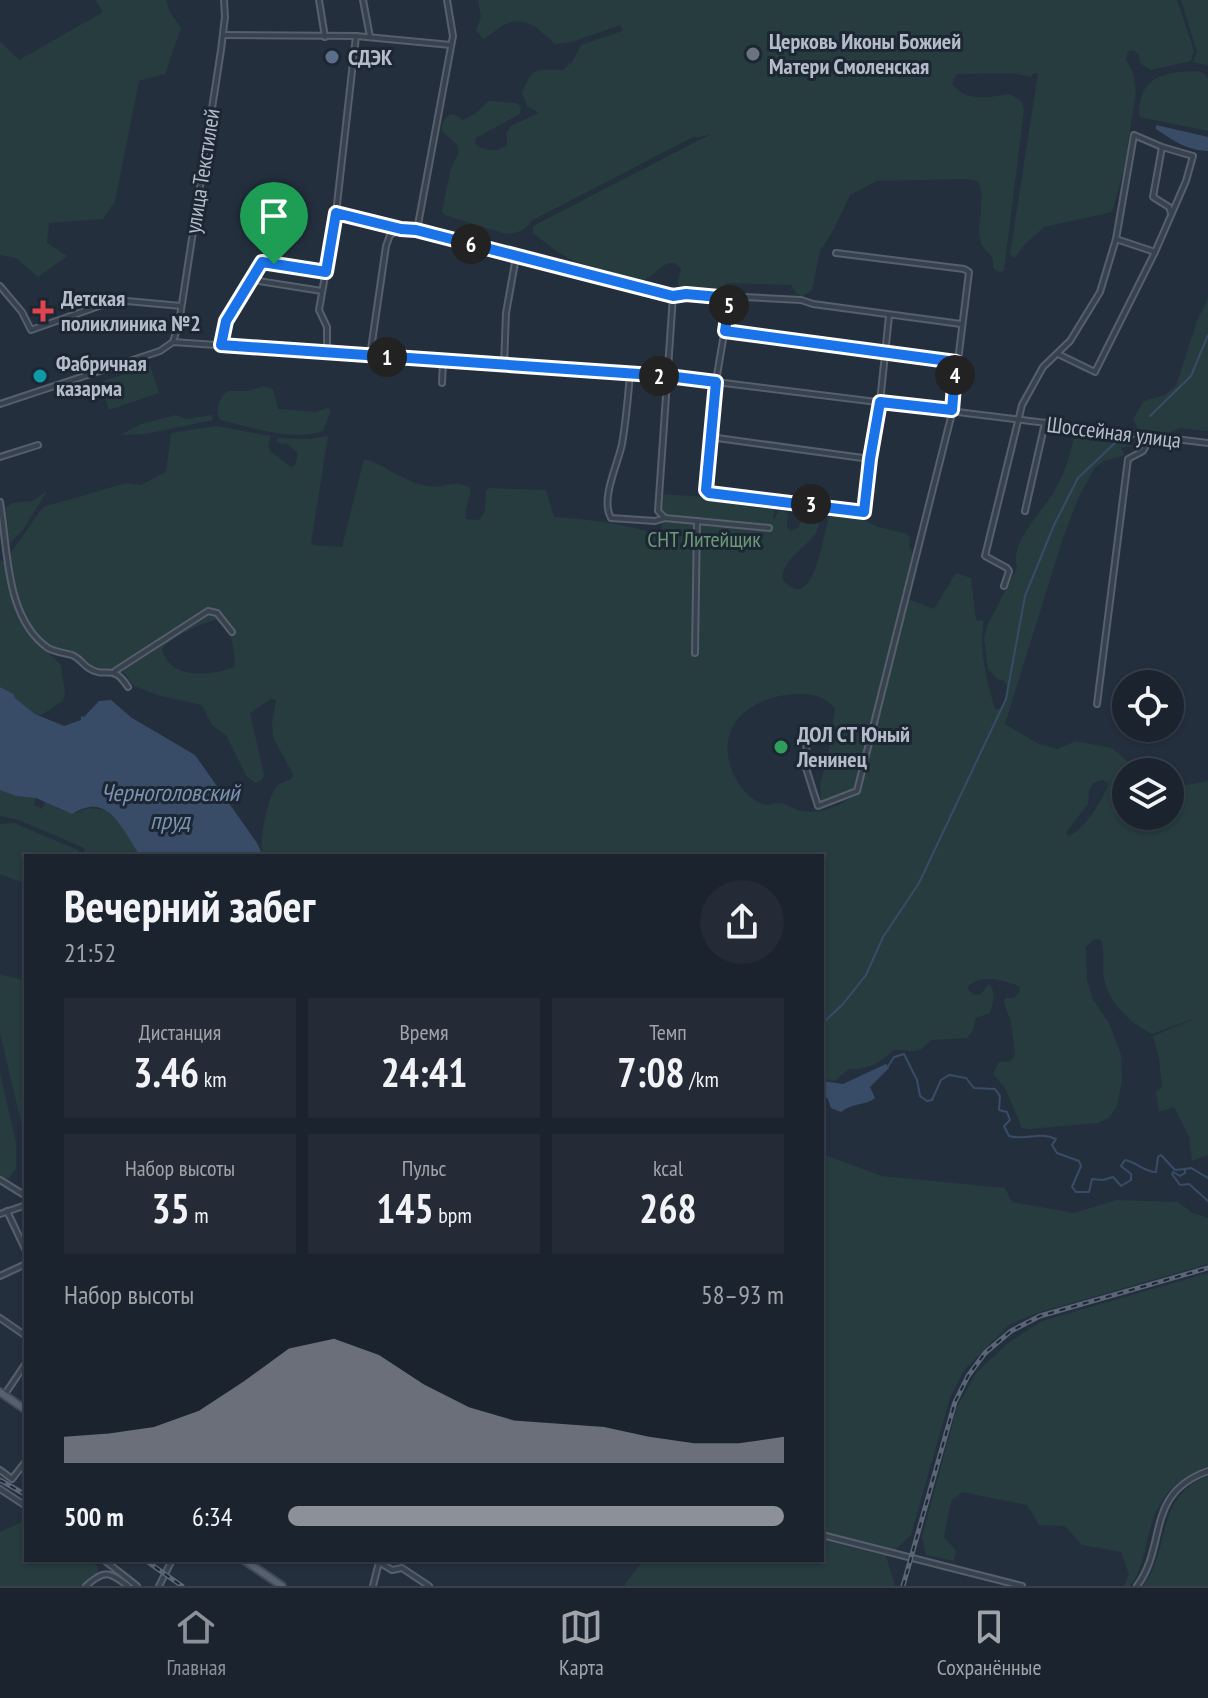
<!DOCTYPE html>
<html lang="ru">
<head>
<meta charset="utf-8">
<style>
	:root { --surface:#1b232e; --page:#242b36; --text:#f1f3f6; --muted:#a0a4aa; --line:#39404a; --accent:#8c9099 }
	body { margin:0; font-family:"PT Sans Narrow",sans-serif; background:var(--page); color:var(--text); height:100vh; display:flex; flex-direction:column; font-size:30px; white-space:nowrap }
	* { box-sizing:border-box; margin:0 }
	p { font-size:26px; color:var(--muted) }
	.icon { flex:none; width:44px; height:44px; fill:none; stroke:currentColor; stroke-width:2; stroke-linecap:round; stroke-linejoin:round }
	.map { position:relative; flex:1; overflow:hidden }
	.sheet { position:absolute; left:24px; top:854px; width:800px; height:708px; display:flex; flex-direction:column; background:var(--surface); border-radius:0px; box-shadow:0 2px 6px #0004,0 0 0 2px var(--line) }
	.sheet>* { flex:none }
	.fabs { position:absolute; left:1112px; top:670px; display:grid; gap:16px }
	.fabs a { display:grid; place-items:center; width:72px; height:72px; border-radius:50%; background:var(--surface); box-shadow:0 2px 6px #0004,0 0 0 2px var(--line); font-size:40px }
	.pin { position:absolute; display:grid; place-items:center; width:68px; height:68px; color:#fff; margin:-82px -34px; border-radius:50% 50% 50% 0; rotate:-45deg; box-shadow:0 0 8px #0007 }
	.pin .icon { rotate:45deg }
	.km { position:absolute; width:40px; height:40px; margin:-20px; border-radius:50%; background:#222; color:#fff; font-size:22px; line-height:40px; text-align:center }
	.round { display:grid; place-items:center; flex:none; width:84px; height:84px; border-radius:42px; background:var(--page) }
	.head { display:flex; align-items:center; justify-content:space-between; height:136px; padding:0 40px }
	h1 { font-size:44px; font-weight:700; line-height:60px }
	.metrics { display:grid; grid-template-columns:repeat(3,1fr); gap:12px; height:136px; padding:8px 40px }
	.metrics div { display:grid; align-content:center; border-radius:0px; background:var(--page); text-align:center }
	.metrics b { font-size:40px; font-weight:700 }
	.metrics small { font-size:22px; font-weight:400 }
	.metrics p { font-size:22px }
	.chart { height:224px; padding:16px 40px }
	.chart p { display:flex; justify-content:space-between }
	.chart svg { width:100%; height:144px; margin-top:8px; fill:var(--accent); opacity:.7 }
	ul { padding:0 40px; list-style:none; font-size:26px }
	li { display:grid; grid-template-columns:128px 96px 1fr; align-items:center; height:60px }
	li i { height:20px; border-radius:10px; background:var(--accent) }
	.dock { display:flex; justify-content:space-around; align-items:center; height:112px; border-top:2px solid var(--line); background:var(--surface); font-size:22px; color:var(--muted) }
	.dock a { display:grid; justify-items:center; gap:4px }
	.dock .active { color:var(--accent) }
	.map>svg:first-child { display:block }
</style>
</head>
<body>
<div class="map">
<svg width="1208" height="1586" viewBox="0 0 1208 1586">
	<rect width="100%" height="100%" fill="#242f3e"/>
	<g fill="#263c3f" fill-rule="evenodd">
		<polygon points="95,0 166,0 169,10 181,28 165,74 139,81 115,201 103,219 49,223 47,243 67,256 38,277 16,258 0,255 0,41 19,60 103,12"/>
		<path d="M478 0H1177L1194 51 1191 61 1151 70 1140 63 1139 54 1133 50 1128 51 1126 59 1133 73 1136 92 1124 169 1112 212 1044 227 1023 246 1015 258 1010 254 1038 73H1034L1031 77 1012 73 957 74 952 83C964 103 991 97 1010 94L1022 102 1024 111 1004 270 1001 272 996 271 993 267V259C989 253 983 249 981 243 975 223 987 200 978 181L966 179 877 181 850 195 834 229 820 251 812 290 802 296 797 294 791 285 727 283 717 291 680 287 677 283 681 269C670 252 657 274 644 280 602 281 564 259 533 233V226L711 134 696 138 695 136 531 221C526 231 516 233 506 234L445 215 442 211 451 168 459 152 457 145 442 131C442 122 444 116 453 114L463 120 475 114 488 101 517 103 521 107 520 114 476 138 475 144C484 151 498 153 507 145L506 133 512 125 539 113 527 106 522 93C533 65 536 70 563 70L573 61 581 45 622 31 620 25 572 42 555 44C541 32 527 14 504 25 496 29 492 35 483 39L476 30 481 17Z"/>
		<polygon points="1181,0 1208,0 1208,65 1193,62 1197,52"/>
		<path d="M1198 71 1205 74 1208 79V131L1139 117C1138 75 1164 72 1198 71Z"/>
		<polygon points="1208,299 1208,431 1180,428 1168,433 1138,429 1133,419 1144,401 1165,395 1176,386 1197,321"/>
		<polygon points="150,366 159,393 109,410 100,382"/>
		<path d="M263 386 273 389 278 409 316 412 327 408 331 410 323 431C292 442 251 427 220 420 215 410 219 399 227 391H248Z"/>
		<polygon points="176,415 187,419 212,415 213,420 146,434 120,435 141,424"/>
		<path d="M216 426 271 436 268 445 270 451 291 467 295 465 298 454 288 444 277 443 278 438 310 439 328 436 311 543 314 545 342 547 364 459C385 464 407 484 428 486 444 489 455 478 470 488 471 500 464 508 466 519L479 520 485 511 486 491 489 488 546 490 554 517C575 518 648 525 661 539L662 494 775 502 773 521 779 511H784L788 514 787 527 790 531 798 528 805 514H812L819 525C814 546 786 551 782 579 814 618 823 533 829 517 847 509 859 517 874 525 883 529 897 531 907 534L910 538 909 546 914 554 855 790 821 802 820 785 828 755 835 709C827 697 809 693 796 694 752 696 713 725 733 773 738 785 749 799 762 804 768 806 773 803 780 803 787 804 795 810 803 811 825 815 842 803 860 793L908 599 934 609 956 573 971 578 976 620 983 621C984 627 982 633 982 640 982 663 989 688 995 710L1001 708 1009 689 1004 681 997 679 988 669 984 639 988 624 1017 568C1009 541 1043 512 1055 490 1064 474 1070 456 1074 437 1087 434 1092 446 1104 434L1132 441 1131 446 1121 448 1125 455 1102 462 1095 468 1080 494 1062 541 1005 724 1039 744 1057 749 1076 741 1112 748 1126 760 1132 772H1126V816H1170V788L1208 781V1155L1192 1161 1189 1136 1174 1107 1159 1112 1156 1091 1162 1088 1159 1058 1153 1036 1199 1017 1152 1034C1128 1022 1105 1000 1103 971 1103 960 1104 950 1101 940L1094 939 1086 947 1087 980 1092 998 1109 1023 1121 1055 1122 1080 1117 1106 1109 1118 1098 1123 1031 1129 1022 1128 1005 1088 993 1074 999 1062 1011 1061 1015 1055 1011 1022 1004 1003 1005 998H1014L1020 992 1019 986C1000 980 985 974 968 986L969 991 975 995 981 994 988 985H990C996 993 993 1004 990 1013L976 1018 972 1032 967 1038 931 1040C917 1057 912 1049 894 1050 879 1063 869 1070 849 1069L834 1081 822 1078V856H263C258 844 268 793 278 785 282 782 287 781 291 779L293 774 273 737 272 724 276 700 271 699 250 713 264 774 263 779 255 783 247 777 226 735 212 725 202 705 160 696 134 686 121 669H100L91 665 77 653 51 647 28 622 18 596 10 554 43 507 126 483 141 485 166 472 171 433ZM219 619C231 629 236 652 234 667 210 676 171 680 162 650 168 638 204 622 219 619ZM1103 780 1109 783C1104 798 1083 832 1068 836L1066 832 1088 804 1089 791 1093 783Z"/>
		<polygon points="47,491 23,530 9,544 6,507 12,503 32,501"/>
		<polygon points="0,560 4,562 12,598 26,631 61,665 65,693 63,701 41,715 35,714 15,698 14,694 0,687"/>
		<polygon points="0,789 16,796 36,798 34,805 42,809 45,801 61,810 75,813 89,808 107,810 124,827 141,856 86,856 84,848 19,820 0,816"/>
		<polygon points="14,823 78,850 81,856 26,856 26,884 0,874 0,824"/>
		<polygon points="0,974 26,981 26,1143 0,1033"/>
		<polygon points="0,1073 16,1143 16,1168 7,1181 0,1177"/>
		<polygon points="822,1154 882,1176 1005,1188 1012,1202 1074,1213 1116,1200 1178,1202 1193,1213 1208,1218 1208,1264 1040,1312 1009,1325 964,1370 950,1398 911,1535 895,1550 822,1532"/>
		<path d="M1208 1273V1466C1167 1483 1155 1503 1146 1546 1142 1562 1140 1573 1130 1586H1124L1129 1574 1121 1552 1082 1545 1065 1526 1039 1525 1027 1505 962 1492 951 1501 944 1537 956 1551 954 1561 926 1555 922 1537 957 1407 977 1372 1008 1343 1042 1321Z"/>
		<path d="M1208 1476V1586H1143C1147 1579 1152 1572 1155 1564 1168 1527 1165 1493 1208 1476Z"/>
		<polygon points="24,1521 26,1521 26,1560 91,1560 97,1566 99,1575 86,1586 0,1586 0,1532"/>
		<polygon points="822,1540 886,1556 895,1586 624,1586 643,1560 822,1560"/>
	</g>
	<g fill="#394c67">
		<path d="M1156 125 1208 137V151C1186 150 1174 141 1156 129Z"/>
		<path d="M0 687 14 694 15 698 35 714 64 726 81 720V716L84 717 99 701 111 700 132 718 195 755 257 843 263 856H141C123 834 111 789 72 814L36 798 16 796 0 790Z"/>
		<path d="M886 1064 889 1068 870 1087 875 1098C865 1106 854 1102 841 1112L831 1108 828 1099 822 1094V1081L843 1084Z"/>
	</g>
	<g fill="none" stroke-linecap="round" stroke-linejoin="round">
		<g stroke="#394c67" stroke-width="2">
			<polyline points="1150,416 1191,376 1208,335"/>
			<polyline points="822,1024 843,1004 866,975 883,937 919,883 1006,699 1025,596 1054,525 1078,478 1116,442"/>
			<path d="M887 1068 894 1057 904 1054 917 1080 920 1096 927 1101 932 1100 941 1080 949 1075 966 1078 974 1088 995 1089 1000 1096 999 1110 1007 1112 1010 1120 1004 1126 1009 1136C1027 1141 1039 1131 1056 1139L1052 1145 1057 1153 1079 1161 1081 1166 1072 1187 1076 1192H1089L1092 1179 1103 1180 1113 1177 1121 1186 1131 1180V1174L1121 1166 1125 1160C1137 1162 1144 1172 1156 1172L1158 1157 1161 1155 1175 1170 1185 1169V1173L1180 1176 1173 1172 1172 1174 1180 1185 1189 1184 1208 1201"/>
			<polyline points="1185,1169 1191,1168 1208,1178"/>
		</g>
		<g stroke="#565f6c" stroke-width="8">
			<g id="minor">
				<polyline points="319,0 325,37"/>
				<polyline points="363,0 370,37"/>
				<polyline points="224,35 356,36 451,45"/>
				<polyline points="284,199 274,264 326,272"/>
				<polyline points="336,213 401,229 416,230 673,296 686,294 801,300 813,304 961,324"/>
				<polyline points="417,230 453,36 447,0"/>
				<polyline points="1155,252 1186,181 1193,156 1162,147 1153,197 1169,207 1171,213"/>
				<polyline points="252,280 262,262 274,264"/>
				<polyline points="0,286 22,312 31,330 116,300 181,306"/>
				<polyline points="730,298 713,399 706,490 709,493 864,512 880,402 889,316"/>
				<polyline points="725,331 956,362"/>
				<polyline points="173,342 179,323 221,50 225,17 224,0"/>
				<polyline points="221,345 226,321 252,280 322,291"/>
				<polyline points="327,352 327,327 319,310 336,213 356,36"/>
				<polyline points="1058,354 1095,372 1155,252 1116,239"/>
				<polyline points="370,356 386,246 390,235 399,230"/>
				<polyline points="504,365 506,313 516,257"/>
				<path d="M630 374C628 398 626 421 622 444 618 464 600 499 611 518L655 521 665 518 769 528"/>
				<polyline points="442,383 443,361"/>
				<polyline points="0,404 160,351 173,342 668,376 1208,443"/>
				<polyline points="710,437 870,459"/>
				<polyline points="0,457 38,445"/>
				<path d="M0 502C8 549 5 618 48 648 55 652 65 653 72 655 79 658 82 663 87 667 107 681 111 661 128 687"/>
				<polyline points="1025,511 1045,423"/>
				<polyline points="665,518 658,511 673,296"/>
				<polyline points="1004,586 1009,571 1007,568 985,556 1022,405 1043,367 1070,341 1100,292 1116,239 1134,135 1162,147"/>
				<polyline points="695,653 697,521"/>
				<polyline points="115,671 208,611 217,613 232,632"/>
				<polyline points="1097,704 1128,459 1143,451 1151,436"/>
				<polyline points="807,741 805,765 818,806 857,791 951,417 969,272 964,269 836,253"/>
				<polyline points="0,1180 26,1196"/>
				<polyline points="7,1211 26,1251"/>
				<polyline points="0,1214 26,1205"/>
				<polyline points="0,1276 26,1264"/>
				<polyline points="0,1318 26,1336"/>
				<polyline points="5,1394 26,1363"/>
				<polyline points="0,1470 12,1479 26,1461"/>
				<polyline points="0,1489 26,1506"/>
				<polyline points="822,1535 1022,1586"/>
				<polyline points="104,1560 137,1586"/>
				<polyline points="379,1562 392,1570 402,1568 429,1586"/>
				<path d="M86 1586C105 1569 109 1572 128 1586"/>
				<polyline points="159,1586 172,1560"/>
				<polyline points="373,1586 379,1562"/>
				<path d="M1137 1586C1168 1544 1144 1494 1208 1471"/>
			</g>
		</g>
		<g stroke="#414a57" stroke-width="10">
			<g id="major">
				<polyline points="0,1392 26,1410"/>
				<polyline points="244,1560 282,1586"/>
			</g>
		</g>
		<use href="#minor" stroke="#38414e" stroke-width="4"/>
		<use href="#major" stroke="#56606e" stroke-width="6"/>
		<g stroke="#5a6575" stroke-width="5">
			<g id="rail">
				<polyline points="0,1480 26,1495"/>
				<polyline points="145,1560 182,1586"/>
				<polyline points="903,1586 955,1402 968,1376 985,1353 1011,1331 1040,1316 1208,1268"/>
			</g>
		</g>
		<use href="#rail" stroke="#1d2633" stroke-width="2" stroke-dasharray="6" stroke-linecap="butt"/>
	</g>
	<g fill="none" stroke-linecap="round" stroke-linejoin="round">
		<g stroke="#fff" stroke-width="16">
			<polygon id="route" points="336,213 401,229 416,230 673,296 686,294 730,298 725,331 956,362 952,410 880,402 870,459 864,512 709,493 706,490 716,382 668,376 221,345 226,321 262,262 326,272"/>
		</g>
		<use href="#route" stroke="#1a73e8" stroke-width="10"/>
	</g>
	<circle fill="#6b7280" stroke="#1d2633" stroke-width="3" cx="753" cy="54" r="8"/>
	<circle fill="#5c6f8a" stroke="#1d2633" stroke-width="3" cx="332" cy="57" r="8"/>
	<path fill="#e0444e" stroke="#1d2633" stroke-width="3" d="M39 299h8v8h8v8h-8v8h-8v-8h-8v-8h8z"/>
	<circle fill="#0f9aa8" stroke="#1d2633" stroke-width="3" cx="40" cy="376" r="8"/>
	<circle fill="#2e9e5b" stroke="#1d2633" stroke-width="3" cx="781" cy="747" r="8"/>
	<g text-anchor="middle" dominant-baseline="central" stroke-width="6" stroke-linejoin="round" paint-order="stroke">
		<g font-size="22" font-weight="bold" fill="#b4bcc9" stroke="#1d2633" text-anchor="start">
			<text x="769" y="41">Церковь Иконы Божией<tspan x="769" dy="25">Матери Смоленская</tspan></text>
			<text x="348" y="57">СДЭК</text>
			<text x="61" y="298">Детская<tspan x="61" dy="25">поликлиника №2</tspan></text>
			<text x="56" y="363">Фабричная<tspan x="56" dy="25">казарма</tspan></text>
			<text x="797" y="734">ДОЛ СТ Юный<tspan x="797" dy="25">Ленинец</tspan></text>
		</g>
		<g font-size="22" fill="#b4bcc9" stroke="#1d2633">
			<text transform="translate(202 171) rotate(-81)">улица Текстилей</text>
			<text transform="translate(1114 432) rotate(7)">Шоссейная улица</text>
		</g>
		<g font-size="22" fill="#6b9a76" stroke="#1d2633">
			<text x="704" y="539">СНТ Литейщик</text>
		</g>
		<g font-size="24" font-style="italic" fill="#7c92b1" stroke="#1d2633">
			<text x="170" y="792">Черноголовский<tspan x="170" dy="28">пруд</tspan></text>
		</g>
	</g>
</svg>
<div class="fabs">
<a><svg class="icon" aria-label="locate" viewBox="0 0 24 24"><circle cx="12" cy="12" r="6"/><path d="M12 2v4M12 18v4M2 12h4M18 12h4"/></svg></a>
<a><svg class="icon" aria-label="layers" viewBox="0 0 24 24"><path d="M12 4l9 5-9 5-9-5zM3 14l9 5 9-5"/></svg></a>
</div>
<div class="pin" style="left:274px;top:264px;background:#1e9e55"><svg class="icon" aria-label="arrive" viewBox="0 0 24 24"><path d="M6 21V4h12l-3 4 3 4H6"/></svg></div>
<b class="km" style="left:387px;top:357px">1</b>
<b class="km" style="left:659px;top:376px">2</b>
<b class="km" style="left:811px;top:504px">3</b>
<b class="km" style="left:955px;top:375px">4</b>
<b class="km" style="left:729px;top:305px">5</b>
<b class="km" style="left:471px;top:244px">6</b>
<section class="sheet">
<div class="head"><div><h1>Вечерний забег</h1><p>21:52</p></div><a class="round"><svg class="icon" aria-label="share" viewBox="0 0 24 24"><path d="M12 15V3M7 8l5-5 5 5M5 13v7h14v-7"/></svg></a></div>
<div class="metrics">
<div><p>Дистанция</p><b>3.46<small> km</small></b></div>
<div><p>Время</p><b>24:41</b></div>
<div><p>Темп</p><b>7:08<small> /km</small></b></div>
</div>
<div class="metrics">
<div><p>Набор высоты</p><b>35<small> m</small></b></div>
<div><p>Пульс</p><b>145<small> bpm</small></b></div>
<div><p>kcal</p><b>268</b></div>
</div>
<div class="chart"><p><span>Набор высоты</span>58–93 m</p>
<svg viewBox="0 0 160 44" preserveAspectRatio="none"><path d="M0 44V36L10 35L20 33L30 28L40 19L50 9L60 6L70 11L80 20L90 27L100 31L110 32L120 33L130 36L140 38L150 38L160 36V44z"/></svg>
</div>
<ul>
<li><b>500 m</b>6:34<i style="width:100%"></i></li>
</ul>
</section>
</div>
<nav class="dock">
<a class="active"><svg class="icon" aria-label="home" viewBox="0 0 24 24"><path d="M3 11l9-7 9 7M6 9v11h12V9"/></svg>Главная</a>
<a><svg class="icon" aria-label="map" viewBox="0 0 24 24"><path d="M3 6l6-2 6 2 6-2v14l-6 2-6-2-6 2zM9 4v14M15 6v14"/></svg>Карта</a>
<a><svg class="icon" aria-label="saved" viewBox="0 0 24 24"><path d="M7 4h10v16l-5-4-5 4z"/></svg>Сохранённые</a>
</nav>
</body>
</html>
